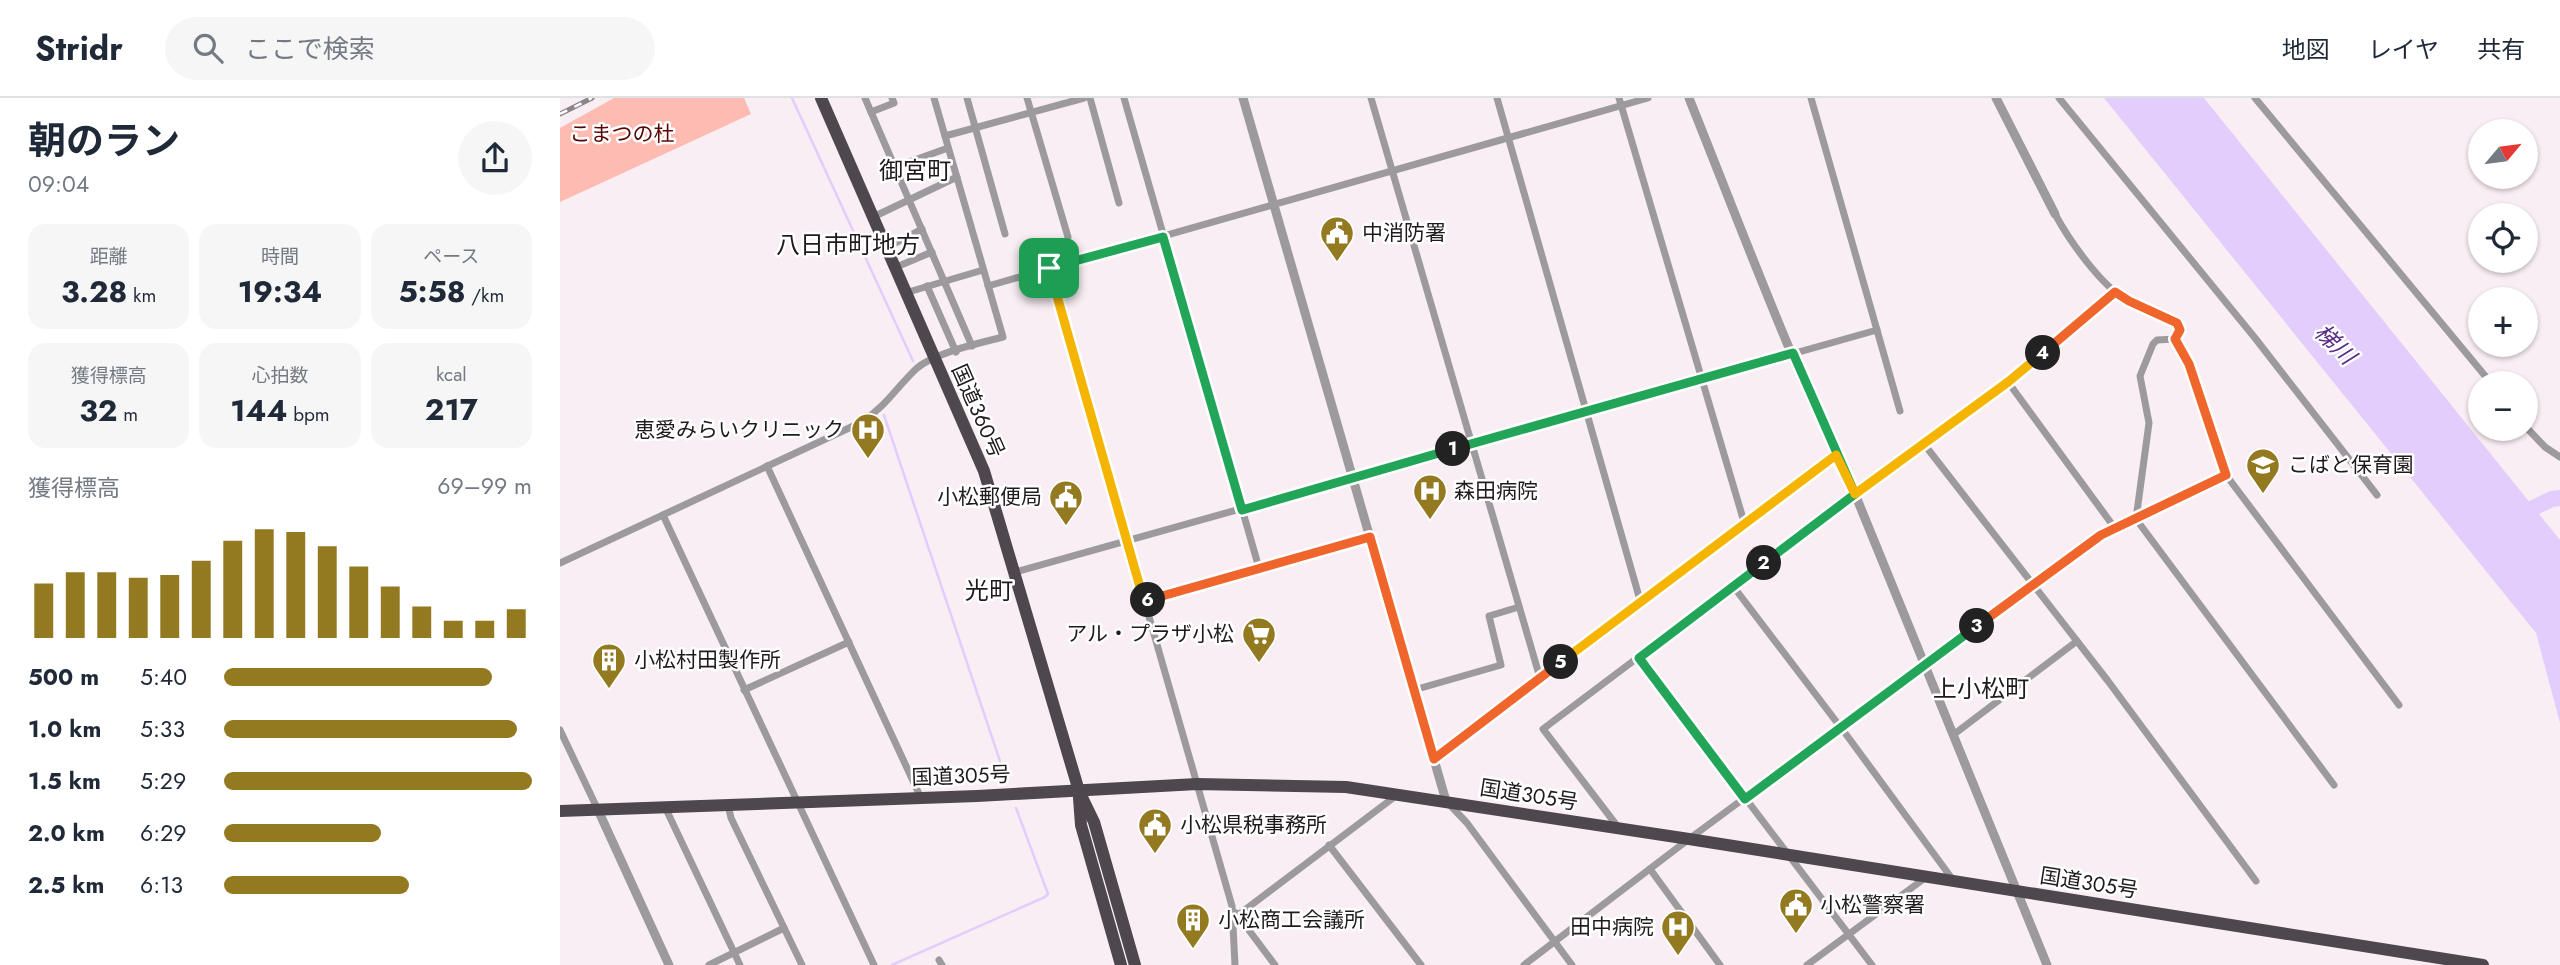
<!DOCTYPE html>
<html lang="ja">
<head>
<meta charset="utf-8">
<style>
	:root { --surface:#fff; --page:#f6f6f7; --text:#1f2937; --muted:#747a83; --line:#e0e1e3; --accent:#937a21 }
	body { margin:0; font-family:Jost,"Noto Sans JP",sans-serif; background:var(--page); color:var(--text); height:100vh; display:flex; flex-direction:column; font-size:26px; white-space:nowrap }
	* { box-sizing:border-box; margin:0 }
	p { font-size:23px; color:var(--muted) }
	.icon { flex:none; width:38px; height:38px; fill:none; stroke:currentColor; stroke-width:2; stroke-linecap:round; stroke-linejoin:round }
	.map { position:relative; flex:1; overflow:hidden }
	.sheet { display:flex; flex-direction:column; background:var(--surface); width:560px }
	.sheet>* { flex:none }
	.needle { width:46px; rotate:61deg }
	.tools { position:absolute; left:1908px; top:21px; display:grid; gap:14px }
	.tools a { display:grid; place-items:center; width:70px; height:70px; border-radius:50%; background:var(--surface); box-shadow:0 2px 5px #0004; font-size:35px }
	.pin { position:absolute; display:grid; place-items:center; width:60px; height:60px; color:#fff; margin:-30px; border-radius:14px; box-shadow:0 4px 10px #0006 }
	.km { position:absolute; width:35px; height:35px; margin:-18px; border-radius:50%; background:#222; color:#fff; font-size:19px; line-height:35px; text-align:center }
	.round { display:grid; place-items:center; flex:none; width:74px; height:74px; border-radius:37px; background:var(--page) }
	.headline { display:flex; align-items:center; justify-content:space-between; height:119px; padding:0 28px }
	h1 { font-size:38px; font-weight:700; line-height:52px }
	.metrics { display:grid; grid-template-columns:repeat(3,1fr); gap:10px; height:119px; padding:7px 28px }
	.metrics div { display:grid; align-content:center; border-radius:18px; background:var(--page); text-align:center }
	.metrics b { font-size:30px; font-weight:700 }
	.metrics small { font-size:19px; font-weight:400 }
	.metrics p { font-size:19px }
	.chart { height:196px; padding:14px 28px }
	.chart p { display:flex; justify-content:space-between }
	.chart svg { width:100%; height:126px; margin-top:7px; stroke:var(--accent); stroke-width:6 }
	ul { padding:0 28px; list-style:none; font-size:23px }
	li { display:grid; grid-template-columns:112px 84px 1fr; align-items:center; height:52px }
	li i { height:18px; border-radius:9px; background:var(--accent) }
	header { display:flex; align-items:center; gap:42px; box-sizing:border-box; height:98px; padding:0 35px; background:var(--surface); border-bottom:2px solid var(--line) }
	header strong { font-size:33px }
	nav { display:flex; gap:38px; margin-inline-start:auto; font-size:24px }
	.search { width:490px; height:63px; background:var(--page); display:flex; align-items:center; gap:18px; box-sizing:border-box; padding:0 24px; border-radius:38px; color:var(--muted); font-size:26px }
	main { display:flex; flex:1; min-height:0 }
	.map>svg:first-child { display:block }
</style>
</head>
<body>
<header>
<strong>Stridr</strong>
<div class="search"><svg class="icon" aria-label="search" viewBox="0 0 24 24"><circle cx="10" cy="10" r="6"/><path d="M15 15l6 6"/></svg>ここで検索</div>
<nav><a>地図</a><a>レイヤ</a><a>共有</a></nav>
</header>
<main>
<section class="sheet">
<div class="headline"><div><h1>朝のラン</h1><p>09:04</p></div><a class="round"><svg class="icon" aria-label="share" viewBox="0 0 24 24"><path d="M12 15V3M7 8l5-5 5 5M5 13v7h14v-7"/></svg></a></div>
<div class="metrics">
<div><p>距離</p><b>3.28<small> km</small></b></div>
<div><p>時間</p><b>19:34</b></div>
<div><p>ペース</p><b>5:58<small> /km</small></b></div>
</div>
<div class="metrics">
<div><p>獲得標高</p><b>32<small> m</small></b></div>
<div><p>心拍数</p><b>144<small> bpm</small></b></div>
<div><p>kcal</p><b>217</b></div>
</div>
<div class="chart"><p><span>獲得標高</span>69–99 m</p>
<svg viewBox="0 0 160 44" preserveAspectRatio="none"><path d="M5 44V25M15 44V21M25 44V21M35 44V23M45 44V22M55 44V17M65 44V10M75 44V6M85 44V7M95 44V12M105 44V19M115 44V26M125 44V33M135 44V38M145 44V38M155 44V34"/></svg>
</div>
<ul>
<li><b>500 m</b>5:40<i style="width:87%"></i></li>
<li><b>1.0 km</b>5:33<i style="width:95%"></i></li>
<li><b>1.5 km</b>5:29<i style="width:100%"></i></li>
<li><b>2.0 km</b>6:29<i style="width:51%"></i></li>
<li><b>2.5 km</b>6:13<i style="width:60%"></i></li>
</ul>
</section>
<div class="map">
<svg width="2000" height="867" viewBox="0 0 2000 867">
	<rect width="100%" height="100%" fill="#f9eef3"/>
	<polygon fill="#fdbbb1" points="54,0 184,0 191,16 0,104 0,30"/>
	<polygon fill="#e2cdfd" points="1544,0 1644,0 2000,442 2000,625 1976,535"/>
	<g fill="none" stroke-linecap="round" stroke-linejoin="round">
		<g stroke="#e2cdfd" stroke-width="2.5">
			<polyline points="232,0 353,263"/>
			<polyline points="324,317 446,681"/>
			<polyline points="332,867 485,799 488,796 456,710"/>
		</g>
		<polyline stroke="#e2cdfd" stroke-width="16" points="1956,418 1992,401 2000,400"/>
		<g stroke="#9d9a9d" stroke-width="7">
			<polyline points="305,0 412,248"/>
			<polyline points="407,0 445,136"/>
			<polyline points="467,0 508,139"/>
			<polyline points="530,0 559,105"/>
			<polyline points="564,0 699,470"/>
			<polyline points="811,0 980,580"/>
			<polyline points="937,0 1080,502"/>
			<polyline points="1059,0 1184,424"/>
			<polyline points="1251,0 1340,313"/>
			<polyline points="1499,0 1695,240 1817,397"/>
			<polyline points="1695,0 1931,285"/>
			<polyline points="311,14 334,5 332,0"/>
			<polyline points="385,38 524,0"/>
			<polyline points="335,69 388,50"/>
			<path d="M1495 116C1509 142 1541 188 1568 203 1584 211 1602 215 1617 225L1620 232 1615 241"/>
			<polyline points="313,119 397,79"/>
			<polyline points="326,150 362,131"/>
			<polyline points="334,170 372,154"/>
			<polyline points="489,170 672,808 675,867"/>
			<polyline points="367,188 396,254"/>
			<polyline points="428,188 1088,0"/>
			<polyline points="345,195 423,172"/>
			<polyline points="1615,241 1597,242 1593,246 1580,278 1589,325 1576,421 1774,687"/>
			<polyline points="1615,241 1629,266 1666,377 1839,607"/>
			<polyline points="1448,284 1554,429"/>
			<polyline points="1965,328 1985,349 2000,359"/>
			<polyline points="1364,346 1548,583 1696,783"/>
			<polyline points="207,368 360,698"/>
			<polyline points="103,417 314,867"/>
			<path d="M0 465 302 324C325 309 337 289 356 271 373 255 420 245 443 239L374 0"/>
			<polyline points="456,474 1317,232"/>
			<polyline points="1173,488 1288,639 1393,782"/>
			<polyline points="584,503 810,439"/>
			<polyline points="1079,560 1312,867"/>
			<polyline points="184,592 289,544"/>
			<polyline points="854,592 941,567 929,518 959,509"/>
			<polyline points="0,632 38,712"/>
			<polyline points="1393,637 1517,543"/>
			<polyline points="874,661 1080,502 1276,357"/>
			<polyline points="889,706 907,725 1012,867"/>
			<polyline points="168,707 171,720 242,867"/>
			<polyline points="105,709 180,867"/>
			<polyline points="1058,729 983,631 1295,396 1448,284 1555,194"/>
			<polyline points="769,747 861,867"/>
			<polyline points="1090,771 1160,867"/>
			<polyline points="676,815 715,867"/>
			<polyline points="678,817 837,697"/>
			<polyline points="379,862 382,867"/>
			<polyline points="149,867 224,830"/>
			<polyline points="964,867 1129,741 1524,449 1554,429 1666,377"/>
			<polyline points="1247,867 1365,780"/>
		</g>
		<g stroke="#9d9a9d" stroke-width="9">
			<polyline points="683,0 886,703"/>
			<path d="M1129 0C1182 132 1232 268 1295 396L1487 867"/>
			<polyline points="1436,0 1495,116"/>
			<polyline points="38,712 109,867"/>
		</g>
		<g stroke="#4e474e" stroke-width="12">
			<polyline points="261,0 424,373 519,693 534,724 575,867"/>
			<polyline points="519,700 521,727 561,867"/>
			<polyline points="0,713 417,698 637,686 786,689 1129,741 1923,867"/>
		</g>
		<g stroke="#8c8588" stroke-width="5">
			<polyline id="rail" points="0,16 32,0"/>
		</g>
		<use href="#rail" stroke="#fff" stroke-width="2.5" stroke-dasharray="8" stroke-linecap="butt"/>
	</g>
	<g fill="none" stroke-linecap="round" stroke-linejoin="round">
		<g stroke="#fff" stroke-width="14">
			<polyline id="split-1" points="489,170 603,139 682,412 893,351"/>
		</g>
		<g stroke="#fff" stroke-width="14">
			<polyline id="split-2" points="893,351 1233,255 1295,396 1204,465"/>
		</g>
		<g stroke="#fff" stroke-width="14">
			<polyline id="split-3" points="1204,465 1079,560 1185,701 1417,528"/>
		</g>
		<g stroke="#fff" stroke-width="14">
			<polyline id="split-4" points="1417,528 1541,437 1666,377 1629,266 1615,241 1620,232 1617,225 1569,203 1555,194 1483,255"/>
		</g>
		<g stroke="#fff" stroke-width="14">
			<polyline id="split-5" points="1001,564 1276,357 1295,396 1448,284 1483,255"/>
		</g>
		<g stroke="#fff" stroke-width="14">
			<polyline id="split-6" points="588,502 810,439 874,661 1001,564"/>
		</g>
		<g stroke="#fff" stroke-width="14">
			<polyline id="split-7" points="489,170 584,503 588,502"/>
		</g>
		<use href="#split-1" stroke="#22a559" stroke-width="9"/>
		<use href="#split-2" stroke="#22a559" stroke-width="9"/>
		<use href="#split-3" stroke="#22a559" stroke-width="9"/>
		<use href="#split-4" stroke="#f0652b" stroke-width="9"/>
		<use href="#split-5" stroke="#f5b400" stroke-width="9"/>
		<use href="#split-6" stroke="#f0652b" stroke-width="9"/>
		<use href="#split-7" stroke="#f5b400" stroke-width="9"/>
	</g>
	<defs>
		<g id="civic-pin" transform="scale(1.75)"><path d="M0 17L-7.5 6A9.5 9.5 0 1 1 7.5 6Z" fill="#937a21" stroke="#fff"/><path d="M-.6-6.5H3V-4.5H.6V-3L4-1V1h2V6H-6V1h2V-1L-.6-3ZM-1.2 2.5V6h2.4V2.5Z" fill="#fff"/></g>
		<g id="hospital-pin" transform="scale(1.75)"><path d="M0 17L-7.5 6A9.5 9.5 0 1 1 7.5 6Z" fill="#937a21" stroke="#fff"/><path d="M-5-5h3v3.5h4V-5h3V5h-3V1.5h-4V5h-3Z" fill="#fff"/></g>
		<g id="school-pin" transform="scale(1.75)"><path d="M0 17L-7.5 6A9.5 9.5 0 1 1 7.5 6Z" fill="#937a21" stroke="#fff"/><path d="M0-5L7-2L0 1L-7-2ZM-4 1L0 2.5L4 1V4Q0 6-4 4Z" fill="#fff"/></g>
		<g id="supermarket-pin" transform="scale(1.75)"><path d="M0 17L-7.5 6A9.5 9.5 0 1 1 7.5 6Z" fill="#937a21" stroke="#fff"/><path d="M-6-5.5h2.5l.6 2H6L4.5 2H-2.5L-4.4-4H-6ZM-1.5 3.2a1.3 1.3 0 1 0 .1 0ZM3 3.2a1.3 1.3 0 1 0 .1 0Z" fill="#fff"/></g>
		<g id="building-pin" transform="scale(1.75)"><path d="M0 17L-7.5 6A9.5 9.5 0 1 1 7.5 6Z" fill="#937a21" stroke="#fff"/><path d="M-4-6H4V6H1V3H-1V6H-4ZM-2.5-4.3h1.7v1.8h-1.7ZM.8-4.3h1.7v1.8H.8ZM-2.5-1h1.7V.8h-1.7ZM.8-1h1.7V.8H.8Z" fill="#fff"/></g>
	</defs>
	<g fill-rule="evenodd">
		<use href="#civic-pin" x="777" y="135"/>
		<use href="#hospital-pin" x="308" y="332"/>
		<use href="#school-pin" x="1703" y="367"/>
		<use href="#hospital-pin" x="870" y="393"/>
		<use href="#civic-pin" x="506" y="399"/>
		<use href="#supermarket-pin" x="699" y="536"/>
		<use href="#building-pin" x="49" y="562"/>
		<use href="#civic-pin" x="595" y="727"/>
		<use href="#civic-pin" x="1236" y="807"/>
		<use href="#building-pin" x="633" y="822"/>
		<use href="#hospital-pin" x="1118" y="829"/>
	</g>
	<g text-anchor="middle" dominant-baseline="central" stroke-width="5" stroke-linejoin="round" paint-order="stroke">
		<g font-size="21" fill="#590503" stroke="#fff">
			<text x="62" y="36">こまつの杜</text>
		</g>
		<g font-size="21" fill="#1f1b1c" stroke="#fff" text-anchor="start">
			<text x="802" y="135">中消防署</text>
			<text x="284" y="332" text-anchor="end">恵愛みらいクリニック</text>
			<text x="1728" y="367">こばと保育園</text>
			<text x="894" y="393">森田病院</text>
			<text x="482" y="399" text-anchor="end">小松郵便局</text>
			<text x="674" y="536" text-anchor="end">アル・プラザ小松</text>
			<text x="74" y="562">小松村田製作所</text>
			<text x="620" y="727">小松県税事務所</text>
			<text x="1260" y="807">小松警察署</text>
			<text x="658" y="822">小松商工会議所</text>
			<text x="1094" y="829" text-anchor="end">田中病院</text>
		</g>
		<g font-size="21" fill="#1f1b1c" stroke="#fff">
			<text transform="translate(418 313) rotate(66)">国道360号</text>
			<text transform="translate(401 678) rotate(-2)">国道305号</text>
			<text transform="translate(969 697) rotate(9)">国道305号</text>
			<text transform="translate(1529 785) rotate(9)">国道305号</text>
		</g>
		<g font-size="23" font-style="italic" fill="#5a2d85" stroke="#fff">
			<text transform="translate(1775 246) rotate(44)">梯川</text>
		</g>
		<g font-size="24" fill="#1f1b1c" stroke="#fff">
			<text x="355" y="72">御宮町</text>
			<text x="288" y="146">八日市町地方</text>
			<text x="429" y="492">光町</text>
			<text x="1421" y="590">上小松町</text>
		</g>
	</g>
</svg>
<div class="tools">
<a><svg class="needle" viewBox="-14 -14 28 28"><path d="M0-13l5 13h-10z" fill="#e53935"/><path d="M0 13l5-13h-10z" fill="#747a83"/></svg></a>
<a><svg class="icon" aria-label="locate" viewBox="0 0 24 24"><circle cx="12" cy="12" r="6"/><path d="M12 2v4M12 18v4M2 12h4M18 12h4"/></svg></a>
<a>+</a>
<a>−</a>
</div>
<div class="pin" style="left:489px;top:170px;background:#1e9e55"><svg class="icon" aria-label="arrive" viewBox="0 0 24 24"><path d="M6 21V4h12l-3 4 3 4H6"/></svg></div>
<b class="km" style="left:893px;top:351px">1</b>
<b class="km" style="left:1204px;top:465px">2</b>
<b class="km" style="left:1417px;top:528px">3</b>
<b class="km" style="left:1483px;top:255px">4</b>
<b class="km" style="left:1001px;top:564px">5</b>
<b class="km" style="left:588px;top:502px">6</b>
</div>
</main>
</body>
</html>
